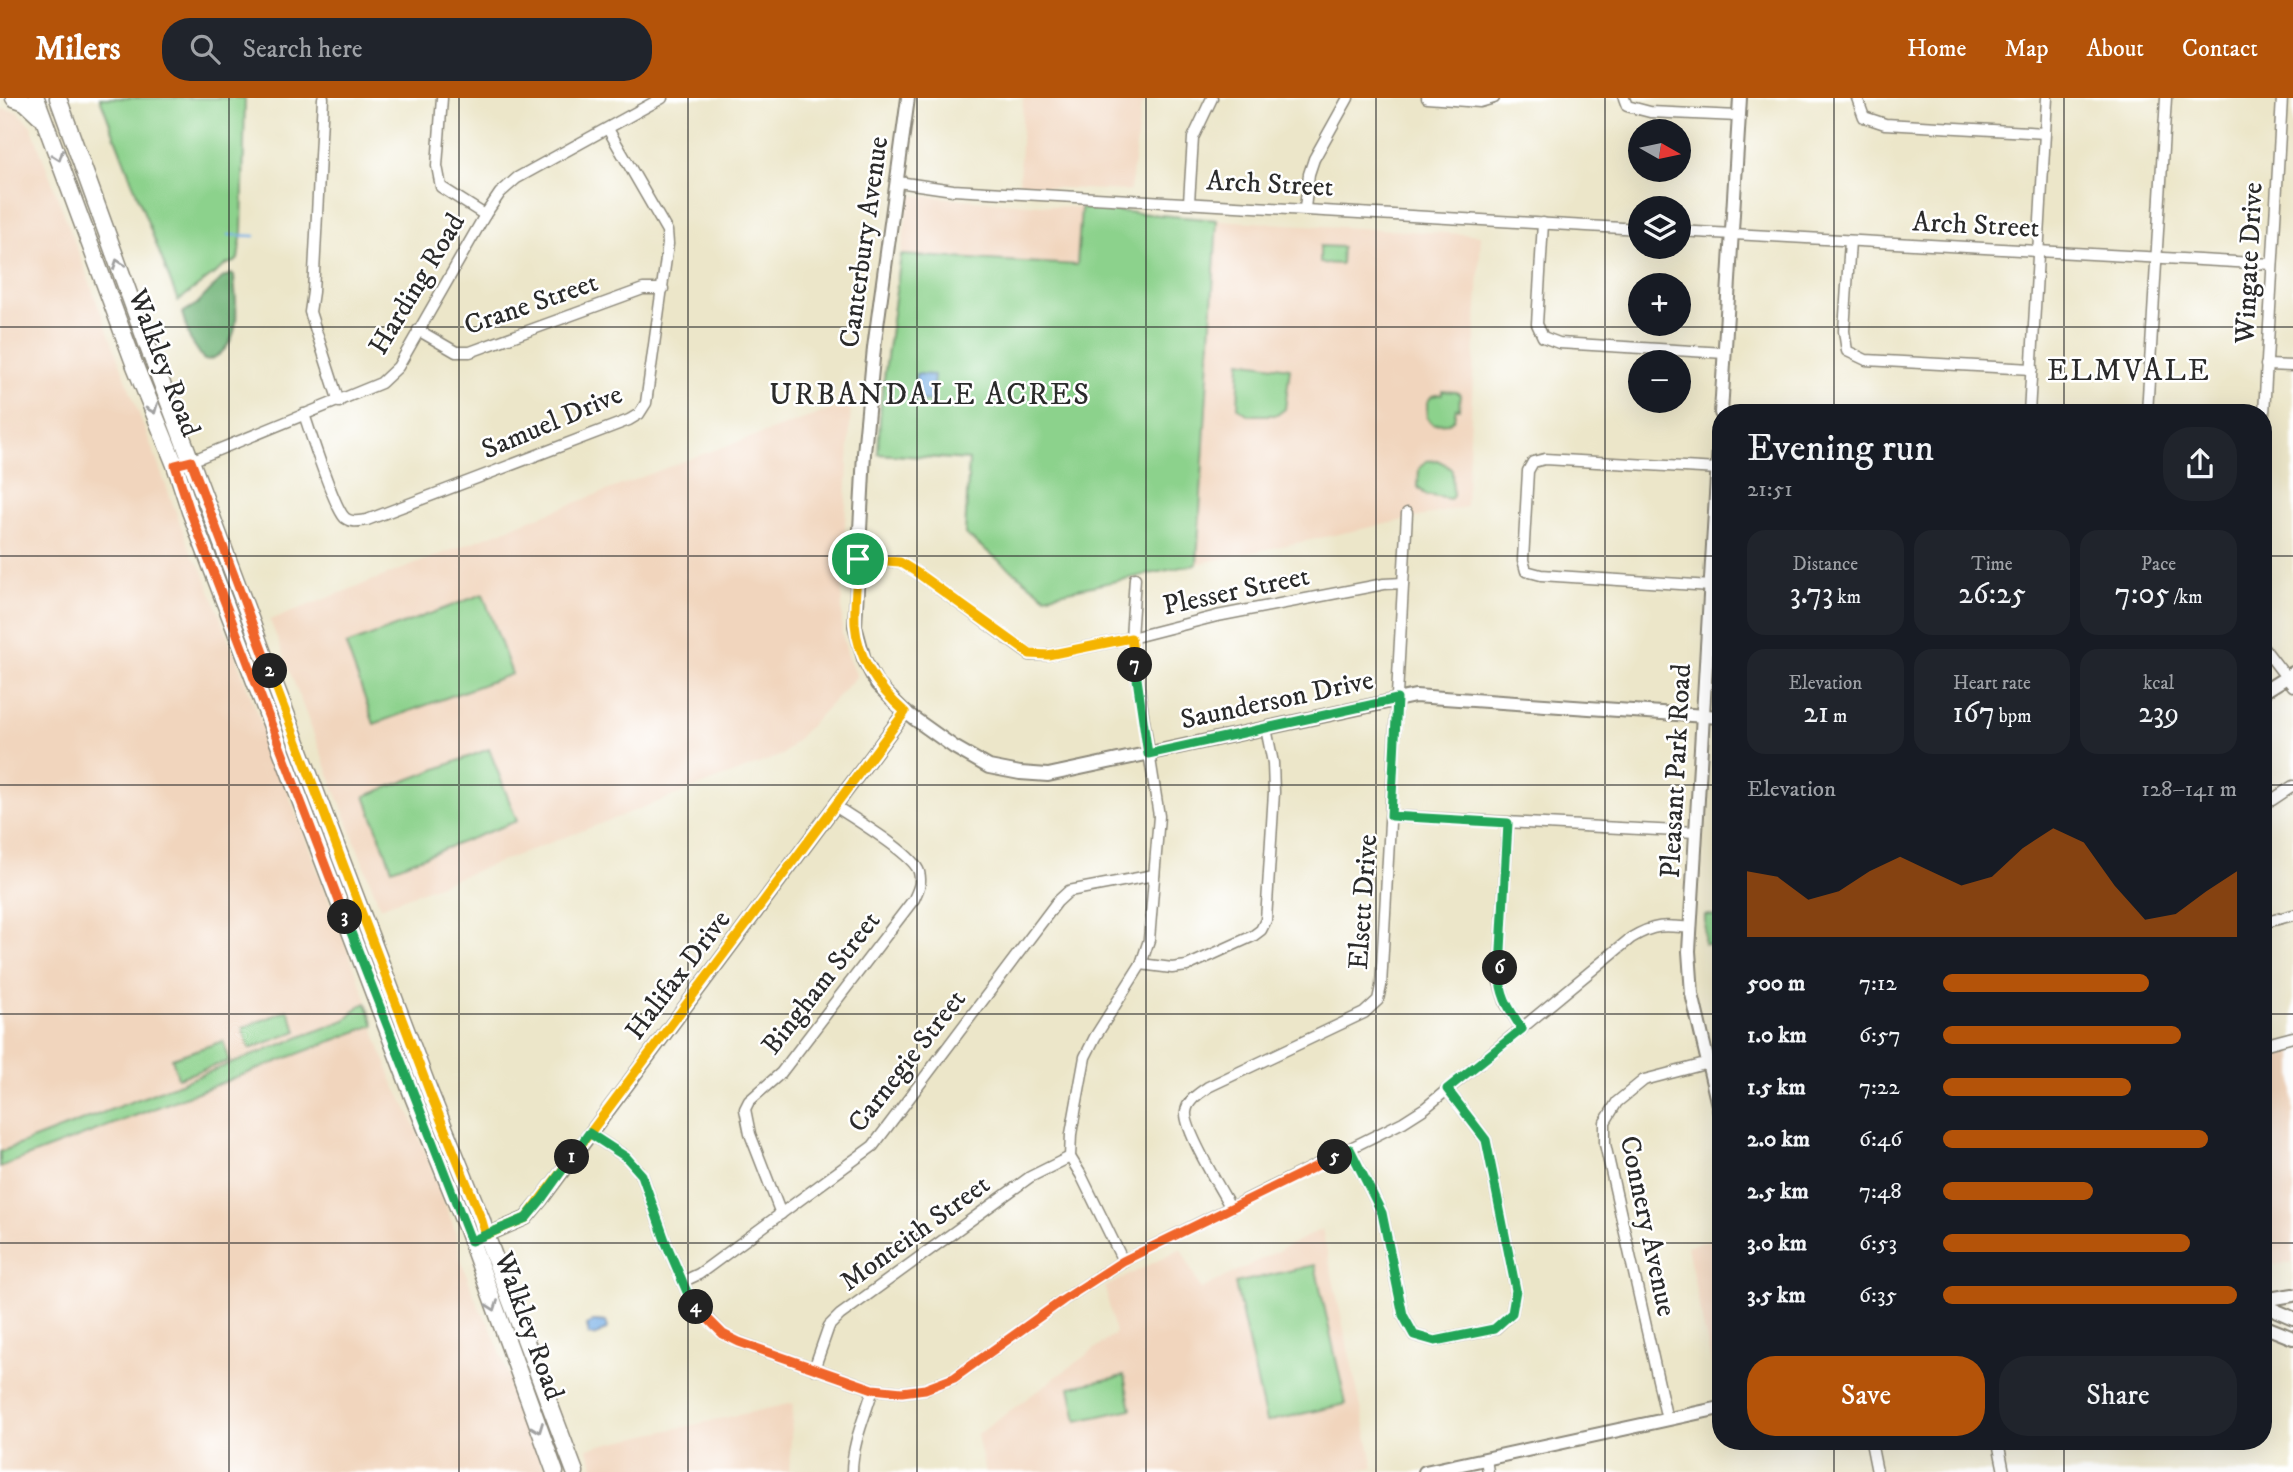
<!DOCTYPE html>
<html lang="en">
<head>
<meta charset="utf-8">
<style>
	:root { --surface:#171b24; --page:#20242c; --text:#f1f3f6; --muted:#9ea1a6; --accent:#b45309 }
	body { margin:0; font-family:"IM FELL DW Pica",serif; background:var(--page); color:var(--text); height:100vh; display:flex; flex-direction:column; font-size:26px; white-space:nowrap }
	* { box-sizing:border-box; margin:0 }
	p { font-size:23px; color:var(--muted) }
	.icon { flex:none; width:38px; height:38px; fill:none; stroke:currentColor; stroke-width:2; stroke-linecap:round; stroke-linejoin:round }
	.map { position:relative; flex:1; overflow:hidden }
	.panel { position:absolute; left:1712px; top:306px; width:560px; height:1046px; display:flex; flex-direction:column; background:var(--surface); border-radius:28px; box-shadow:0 7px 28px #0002 }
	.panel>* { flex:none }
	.needle { width:46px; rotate:99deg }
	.fabs { position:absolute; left:1628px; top:21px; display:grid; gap:14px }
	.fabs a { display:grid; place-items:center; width:63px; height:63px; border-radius:50%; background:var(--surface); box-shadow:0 7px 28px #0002; font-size:35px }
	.pin { position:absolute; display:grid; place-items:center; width:60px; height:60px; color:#fff; margin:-30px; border:4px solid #fff; border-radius:50%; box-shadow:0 2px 7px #0007 }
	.km { position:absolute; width:35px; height:35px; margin:-18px; border-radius:50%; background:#222; color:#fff; font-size:19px; line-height:35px; text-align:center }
	.round { display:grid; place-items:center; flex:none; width:74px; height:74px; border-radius:28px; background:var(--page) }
	.head { display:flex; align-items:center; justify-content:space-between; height:119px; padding:0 35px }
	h1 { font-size:38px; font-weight:600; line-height:52px }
	.stats { display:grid; grid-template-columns:repeat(3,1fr); gap:10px; height:119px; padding:7px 35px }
	.stats div { display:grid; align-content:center; border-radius:18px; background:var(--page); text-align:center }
	.stats b { font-size:30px; font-weight:600 }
	.stats small { font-size:19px; font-weight:400 }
	.stats p { font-size:19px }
	.chart { height:196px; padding:14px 35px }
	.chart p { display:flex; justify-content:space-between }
	.chart svg { width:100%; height:126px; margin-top:7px; fill:var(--accent); opacity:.7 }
	.cta { display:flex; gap:14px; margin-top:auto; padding:14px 35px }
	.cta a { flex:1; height:80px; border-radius:28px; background:var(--accent); color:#fff; font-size:28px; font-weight:600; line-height:80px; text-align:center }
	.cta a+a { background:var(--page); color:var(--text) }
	ul { padding:0 35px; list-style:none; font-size:23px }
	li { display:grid; grid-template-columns:112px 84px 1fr; align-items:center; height:52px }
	li i { height:18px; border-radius:9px; background:var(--accent) }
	header { display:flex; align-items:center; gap:42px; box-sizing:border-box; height:98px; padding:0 35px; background:var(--accent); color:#fff }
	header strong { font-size:33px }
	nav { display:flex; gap:38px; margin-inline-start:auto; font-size:24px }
	.search { width:490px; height:63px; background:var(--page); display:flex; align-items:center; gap:18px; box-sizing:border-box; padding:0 24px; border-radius:28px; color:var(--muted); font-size:26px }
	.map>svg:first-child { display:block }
</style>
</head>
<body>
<header>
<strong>Milers</strong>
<div class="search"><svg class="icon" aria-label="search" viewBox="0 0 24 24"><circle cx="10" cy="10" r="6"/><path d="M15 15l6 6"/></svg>Search here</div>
<nav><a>Home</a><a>Map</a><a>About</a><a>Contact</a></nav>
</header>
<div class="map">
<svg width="2293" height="1374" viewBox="0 0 2293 1374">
	<rect width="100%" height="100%" fill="#fff"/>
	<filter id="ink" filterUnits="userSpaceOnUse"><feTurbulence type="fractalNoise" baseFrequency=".0143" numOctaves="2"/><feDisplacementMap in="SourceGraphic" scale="14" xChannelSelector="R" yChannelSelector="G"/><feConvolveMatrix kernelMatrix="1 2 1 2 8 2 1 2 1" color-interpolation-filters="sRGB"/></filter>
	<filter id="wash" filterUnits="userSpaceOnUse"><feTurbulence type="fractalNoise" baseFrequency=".00686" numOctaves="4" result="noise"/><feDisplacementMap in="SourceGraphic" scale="28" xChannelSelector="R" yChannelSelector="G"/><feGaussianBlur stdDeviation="1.57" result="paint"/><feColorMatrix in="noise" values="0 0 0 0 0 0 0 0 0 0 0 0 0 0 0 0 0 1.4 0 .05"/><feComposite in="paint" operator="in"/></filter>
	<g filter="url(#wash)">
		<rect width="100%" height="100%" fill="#ece6c9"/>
		<g fill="#f1d5bd">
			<polygon points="1023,0 1147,0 1141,10 1130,93 1019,88"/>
			<polygon points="4,11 18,14 31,28 192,457 202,471 328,799 371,914 376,939 394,987 410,1016 455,1132 461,1162 479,1210 489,1225 545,1374 0,1374 0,13"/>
			<polygon points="909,97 1081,110 1077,167 901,157"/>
			<polygon points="1217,122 1481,137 1466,409 1197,466"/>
			<polygon points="851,305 842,488 842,536 849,562 857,578 782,657 380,809 270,522 697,358"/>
			<polygon points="2293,953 2293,1164 2263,1169 2263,961"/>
			<polygon points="1322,1131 1374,1369 1350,1374 985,1374 977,1337 1115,1236 1105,1189 1181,1151 1201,1191"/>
			<polygon points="1720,1140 1720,1287 1716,1288 1687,1148"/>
			<polygon points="793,1305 789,1374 596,1374 587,1350"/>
		</g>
		<g fill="#8cd28c" stroke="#5c7e5c" stroke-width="2">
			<polygon points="100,0 245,0 242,133 238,161 235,164 227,166 178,203"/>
			<polygon points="1081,110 1217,122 1197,466 1045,498 965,436 969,362 878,356 881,302 901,157 1077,167"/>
			<polygon points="1320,148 1342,149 1341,166 1320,165"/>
			<polygon points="1240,263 1290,270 1285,311 1277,317 1249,317 1238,310"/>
			<polygon points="1442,293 1457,294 1460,297 1459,311 1456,310 1454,321 1449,325 1433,326 1427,320 1427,304 1432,298 1442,296"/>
			<polygon points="1437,362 1445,366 1452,372 1453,398 1450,401 1426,397 1418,389 1419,371 1426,363"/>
			<polygon points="483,496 512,576 374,626 346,547"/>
			<polygon points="489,651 517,723 392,771 365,698"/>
			<polygon points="1705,817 1720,818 1720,847 1704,846"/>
			<polygon points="366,905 374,927 0,1069 0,1054 345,922 359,908"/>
			<polygon points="288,912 297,933 250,951 242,930"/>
			<polygon points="223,943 229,963 178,980 172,960"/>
			<polygon points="1315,1167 1346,1306 1266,1324 1235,1185"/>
			<polygon points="1124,1278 1131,1311 1077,1323 1070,1289"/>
		</g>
		<path fill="#71b478" stroke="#4e7052" stroke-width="2" d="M231 176 234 177C235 203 243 233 223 253 217 259 212 262 204 262L190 241 182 215 197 206 222 180Z"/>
		<g fill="#77afe6" stroke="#516d88" stroke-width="2">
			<polygon points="916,276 934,277 932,303 914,302"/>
			<polygon points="595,1223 606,1224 608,1230 595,1238 589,1237 587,1227"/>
		</g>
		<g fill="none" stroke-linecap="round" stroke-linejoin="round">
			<polyline stroke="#77afe6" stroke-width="2.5" points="229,137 255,138"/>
		</g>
	</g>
	<g filter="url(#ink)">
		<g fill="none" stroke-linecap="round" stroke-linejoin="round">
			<g stroke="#8c887a" stroke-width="13">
				<g id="minor">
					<polyline points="323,0 313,194 310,214 339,304"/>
					<polyline points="442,0 437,68 441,89 485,117"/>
					<polyline points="1427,0 1480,4 1494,0"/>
					<polyline points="1624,0 1627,8 1650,14 1738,18"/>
					<polyline points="1857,0 1864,19 1885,26 2045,35"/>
					<polyline points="898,84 953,92 1640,131"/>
					<polyline points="1189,104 1193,40 1212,0"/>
					<polyline points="1305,110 1309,76 1314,61 1348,0"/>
					<polyline points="1543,125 1537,226 1543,239 1559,245 1725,255"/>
					<polyline points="1678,133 2272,166"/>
					<polyline points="1850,143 1844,233 1847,253 1866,262 2032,271"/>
					<polyline points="418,232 456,254 470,254 643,191 663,191"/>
					<polyline points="2266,267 2293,268"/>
					<polyline points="2029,315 2047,0"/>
					<polyline points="2147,315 2166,0"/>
					<path d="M304 316C310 334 334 410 345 420 352 425 359 423 367 422L629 322 639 316 646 305 668 146 667 133 608 31"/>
					<polyline points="2263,333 2282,0"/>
					<polyline points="191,363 381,285 398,269 485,117 500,95 517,80 662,0"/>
					<polyline points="858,461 900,464 916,474 1030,557 1048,557 1131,540 1217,518 1384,486 1403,485"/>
					<polyline points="1711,488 1541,477 1526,473 1523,462 1528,373 1533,364 1545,361 1718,371"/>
					<polyline points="2263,549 2293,588"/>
					<polyline points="2263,704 2272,702 2293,688"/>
					<polyline points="1391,718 1696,734"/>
					<polyline points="1508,725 1499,884 1506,906 1522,931"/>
					<polyline points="2263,825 2293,817"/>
					<polyline points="1141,866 1172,870 1187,868 1253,838 1261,832 1266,822 1274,694 1273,665 1266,630"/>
					<polyline points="2263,947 2293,939"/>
					<path d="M589 1035 626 1059 642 1077 666 1145 690 1201 723 1236 739 1244 873 1291 902 1294 925 1291 954 1280 1063 1202 1123 1163 1403 1024 1425 1010 1631 840C1654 826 1665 827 1691 830"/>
					<polyline points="1350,1051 1382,1115 1403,1217 1414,1237 1435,1243 1495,1231 1512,1215 1516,1192 1486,1042 1447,991"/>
					<path d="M1231 1110C1221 1092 1184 1032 1186 1014 1187 1002 1200 995 1208 989L1364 915 1378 902 1381 888 1407 415"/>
					<path d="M781 1116 750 1036 745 1011 749 1003 781 975 914 801C918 792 922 785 919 774 914 756 853 720 835 708"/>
					<polyline points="1123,1163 1081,1077 1070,1059 1071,1036 1085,959 1095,939 1141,866 1149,842 1159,718 1131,540 1135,480"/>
					<polyline points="684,1183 699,1176 873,1048 1057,804 1069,793 1154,777"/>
					<polyline points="814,1271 829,1228 840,1217 1030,1079 1070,1059"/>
					<polyline points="1667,1322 1605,1046 1605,1024 1617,1004 1644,982 1709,965"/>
					<polyline points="1871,1344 1877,1374"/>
					<polyline points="1998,1344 2004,1374"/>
					<polyline points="1486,1361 1488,1374"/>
					<path d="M852 1374C852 1346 865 1318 873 1291"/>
				</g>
			</g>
			<g stroke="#8c887a" stroke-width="16">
				<g id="tertiary">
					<polyline points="908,0 874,250 864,355 855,528 864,561 877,586 905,614 954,649 989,669 1020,675 1048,677 1415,598 1720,619"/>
					<polyline points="1721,315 1740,0"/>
					<polyline points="1720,329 1689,853 1692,896 1720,1016"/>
					<polyline points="2263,594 2293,575"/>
					<polyline points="480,1140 526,1120 541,1102 905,614"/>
					<polyline points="2263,1202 2293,1197"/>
					<polyline points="2263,1207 2293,1220"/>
					<polyline points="2263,1228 2293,1240"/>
					<polyline points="1425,1374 1720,1310"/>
				</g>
			</g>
			<g stroke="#8c887a" stroke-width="19">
				<g id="primary">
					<polyline points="14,0 25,4 40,18"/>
					<polyline points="36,0 135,268 175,367 190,413 414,1001 466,1129 555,1374"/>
					<polyline points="58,0 147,246 266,563 430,995 482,1123 486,1137 575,1374"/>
				</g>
			</g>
			<use href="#minor" stroke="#fff" stroke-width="10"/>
			<use href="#tertiary" stroke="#fff" stroke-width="12"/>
			<use href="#primary" stroke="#fff" stroke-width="16"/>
		</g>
		<defs><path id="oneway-chevron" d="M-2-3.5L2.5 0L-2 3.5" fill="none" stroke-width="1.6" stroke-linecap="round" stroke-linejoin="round" transform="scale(1.75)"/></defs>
		<g stroke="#a0a0a0">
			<use href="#oneway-chevron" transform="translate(58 58) rotate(70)"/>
			<use href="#oneway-chevron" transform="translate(118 166) rotate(-110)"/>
			<use href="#oneway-chevron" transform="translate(153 311) rotate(68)"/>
			<use href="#oneway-chevron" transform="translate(493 1208) rotate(70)"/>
			<use href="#oneway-chevron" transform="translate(538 1330) rotate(69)"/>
		</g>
	</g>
	<g fill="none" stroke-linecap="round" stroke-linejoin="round" filter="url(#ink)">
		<g stroke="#fff" stroke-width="14">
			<path id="split-1" d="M572 1059 905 614C879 591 858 562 855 526 854 505 857 483 858 461"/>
		</g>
		<g stroke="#fff" stroke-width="14">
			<polyline id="split-2" points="270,573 430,995 482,1123 486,1137 526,1120 572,1059"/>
		</g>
		<g stroke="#fff" stroke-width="14">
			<polyline id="split-3" points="270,573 191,363 175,367 190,413 345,819"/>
		</g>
		<g stroke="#fff" stroke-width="14">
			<polyline id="split-4" points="345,819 471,1143 526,1120 541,1102 589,1035 626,1059 642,1077 666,1145 690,1201 696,1209"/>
		</g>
		<g stroke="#fff" stroke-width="14">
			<polyline id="split-5" points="696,1209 723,1236 739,1244 873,1291 902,1294 925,1291 954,1280 1063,1202 1123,1163 1335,1059"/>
		</g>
		<g stroke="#fff" stroke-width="14">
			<path id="split-6" d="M1335 1059 1350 1051 1382 1115 1403 1217 1414 1237 1435 1243 1494 1231 1512 1215 1516 1192 1486 1042 1447 991 1522 931C1509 911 1498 895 1500 870"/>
		</g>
		<g stroke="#fff" stroke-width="14">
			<polyline id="split-7" points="1135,567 1148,656 1397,601 1391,718 1508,725 1500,870"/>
		</g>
		<g stroke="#fff" stroke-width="14">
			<polyline id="split-8" points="858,461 900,464 916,474 1030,556 1048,557 1131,540 1135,567"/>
		</g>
		<use href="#split-1" stroke="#f5b400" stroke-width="9"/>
		<use href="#split-2" stroke="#f5b400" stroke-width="9"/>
		<use href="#split-3" stroke="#f0652b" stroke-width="9"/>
		<use href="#split-4" stroke="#22a559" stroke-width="9"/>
		<use href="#split-5" stroke="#f0652b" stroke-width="9"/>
		<use href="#split-6" stroke="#22a559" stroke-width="9"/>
		<use href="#split-7" stroke="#22a559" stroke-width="9"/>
		<use href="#split-8" stroke="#f5b400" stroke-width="9"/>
	</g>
	<path fill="none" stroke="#2b2b2b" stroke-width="2" stroke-opacity="0.55" d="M229 0V1374M459 0V1374M688 0V1374M917 0V1374M1146 0V1374M1376 0V1374M1605 0V1374M1834 0V315M2064 0V315M0 229H2293M0 458H1720M2263 458H2293M0 687H1720M2263 687H2293M0 916H1720M2263 916H2293M0 1145H1720M2263 1145H2293M1834 1344V1374M2064 1344V1374"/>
	<g text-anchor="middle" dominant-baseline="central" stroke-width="5" stroke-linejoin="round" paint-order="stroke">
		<g font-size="28" fill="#2b2b2b" stroke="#fff">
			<text transform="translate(1270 86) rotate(3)">Arch Street</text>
			<text transform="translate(1976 127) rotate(3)">Arch Street</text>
			<text transform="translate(864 144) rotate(-82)">Canterbury Avenue</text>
			<text transform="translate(2249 165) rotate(-87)">Wingate Drive</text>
			<text transform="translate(417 186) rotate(-59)">Harding Road</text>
			<text transform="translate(531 206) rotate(-19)">Crane Street</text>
			<text transform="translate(164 265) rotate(69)">Walkley Road</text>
			<text transform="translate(552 324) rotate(-23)">Samuel Drive</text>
			<text transform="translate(1236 493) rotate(-12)">Plesser Street</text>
			<text transform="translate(1277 602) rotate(-12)">Saunderson Drive</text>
			<text transform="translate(1676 673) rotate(-87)">Pleasant Park Road</text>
			<text transform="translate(1363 804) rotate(-86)">Elsett Drive</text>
			<text transform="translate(678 877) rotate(-53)">Halifax Drive</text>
			<text transform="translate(821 885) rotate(-52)">Bingham Street</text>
			<text transform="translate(907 963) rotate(-52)">Carnegie Street</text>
			<text transform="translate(1648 1128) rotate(78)">Connery Avenue</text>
			<text transform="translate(915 1135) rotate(-36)">Monteith Street</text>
			<text transform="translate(529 1228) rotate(70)">Walkley Road</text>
		</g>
		<g font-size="30" letter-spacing="2" fill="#2b2b2b" stroke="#fff">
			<text x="2129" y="273">ELMVALE</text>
			<text x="930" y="297">URBANDALE ACRES</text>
		</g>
	</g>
</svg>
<div class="fabs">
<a><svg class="needle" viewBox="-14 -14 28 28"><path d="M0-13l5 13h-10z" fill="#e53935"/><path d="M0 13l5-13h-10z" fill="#9ea1a6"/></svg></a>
<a><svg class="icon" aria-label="layers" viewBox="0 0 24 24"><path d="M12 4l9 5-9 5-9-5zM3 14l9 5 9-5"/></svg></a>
<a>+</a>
<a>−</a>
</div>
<div class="pin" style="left:858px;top:461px;background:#1e9e55"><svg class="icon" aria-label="arrive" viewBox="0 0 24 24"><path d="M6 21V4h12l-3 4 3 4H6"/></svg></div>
<b class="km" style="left:572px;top:1059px">1</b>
<b class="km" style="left:270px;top:573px">2</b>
<b class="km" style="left:345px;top:819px">3</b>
<b class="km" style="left:696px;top:1209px">4</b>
<b class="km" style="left:1335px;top:1059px">5</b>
<b class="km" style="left:1500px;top:870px">6</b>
<b class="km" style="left:1135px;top:567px">7</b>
<section class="panel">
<div class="head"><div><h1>Evening run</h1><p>21:51</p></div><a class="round"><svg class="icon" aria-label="share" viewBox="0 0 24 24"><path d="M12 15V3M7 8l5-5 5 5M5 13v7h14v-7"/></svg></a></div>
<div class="stats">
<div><p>Distance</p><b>3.73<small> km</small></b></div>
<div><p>Time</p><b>26:25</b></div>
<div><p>Pace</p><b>7:05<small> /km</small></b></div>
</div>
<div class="stats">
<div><p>Elevation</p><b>21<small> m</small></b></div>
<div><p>Heart rate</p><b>167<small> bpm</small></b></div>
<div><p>kcal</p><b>239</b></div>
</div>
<div class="chart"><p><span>Elevation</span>128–141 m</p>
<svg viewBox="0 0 160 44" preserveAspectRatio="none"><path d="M0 44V21L10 23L20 31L30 28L40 21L50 16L60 21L70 26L80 23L90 13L100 6L110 11L120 26L130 38L140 36L150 28L160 21V44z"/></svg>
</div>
<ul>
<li><b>500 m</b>7:12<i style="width:70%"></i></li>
<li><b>1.0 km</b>6:57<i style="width:81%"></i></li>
<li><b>1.5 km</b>7:22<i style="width:64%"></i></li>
<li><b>2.0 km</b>6:46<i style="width:90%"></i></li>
<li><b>2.5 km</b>7:48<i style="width:51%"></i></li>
<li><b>3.0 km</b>6:53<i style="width:84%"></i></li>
<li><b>3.5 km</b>6:35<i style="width:100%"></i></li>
</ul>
<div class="cta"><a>Save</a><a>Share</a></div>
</section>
</div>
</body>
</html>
